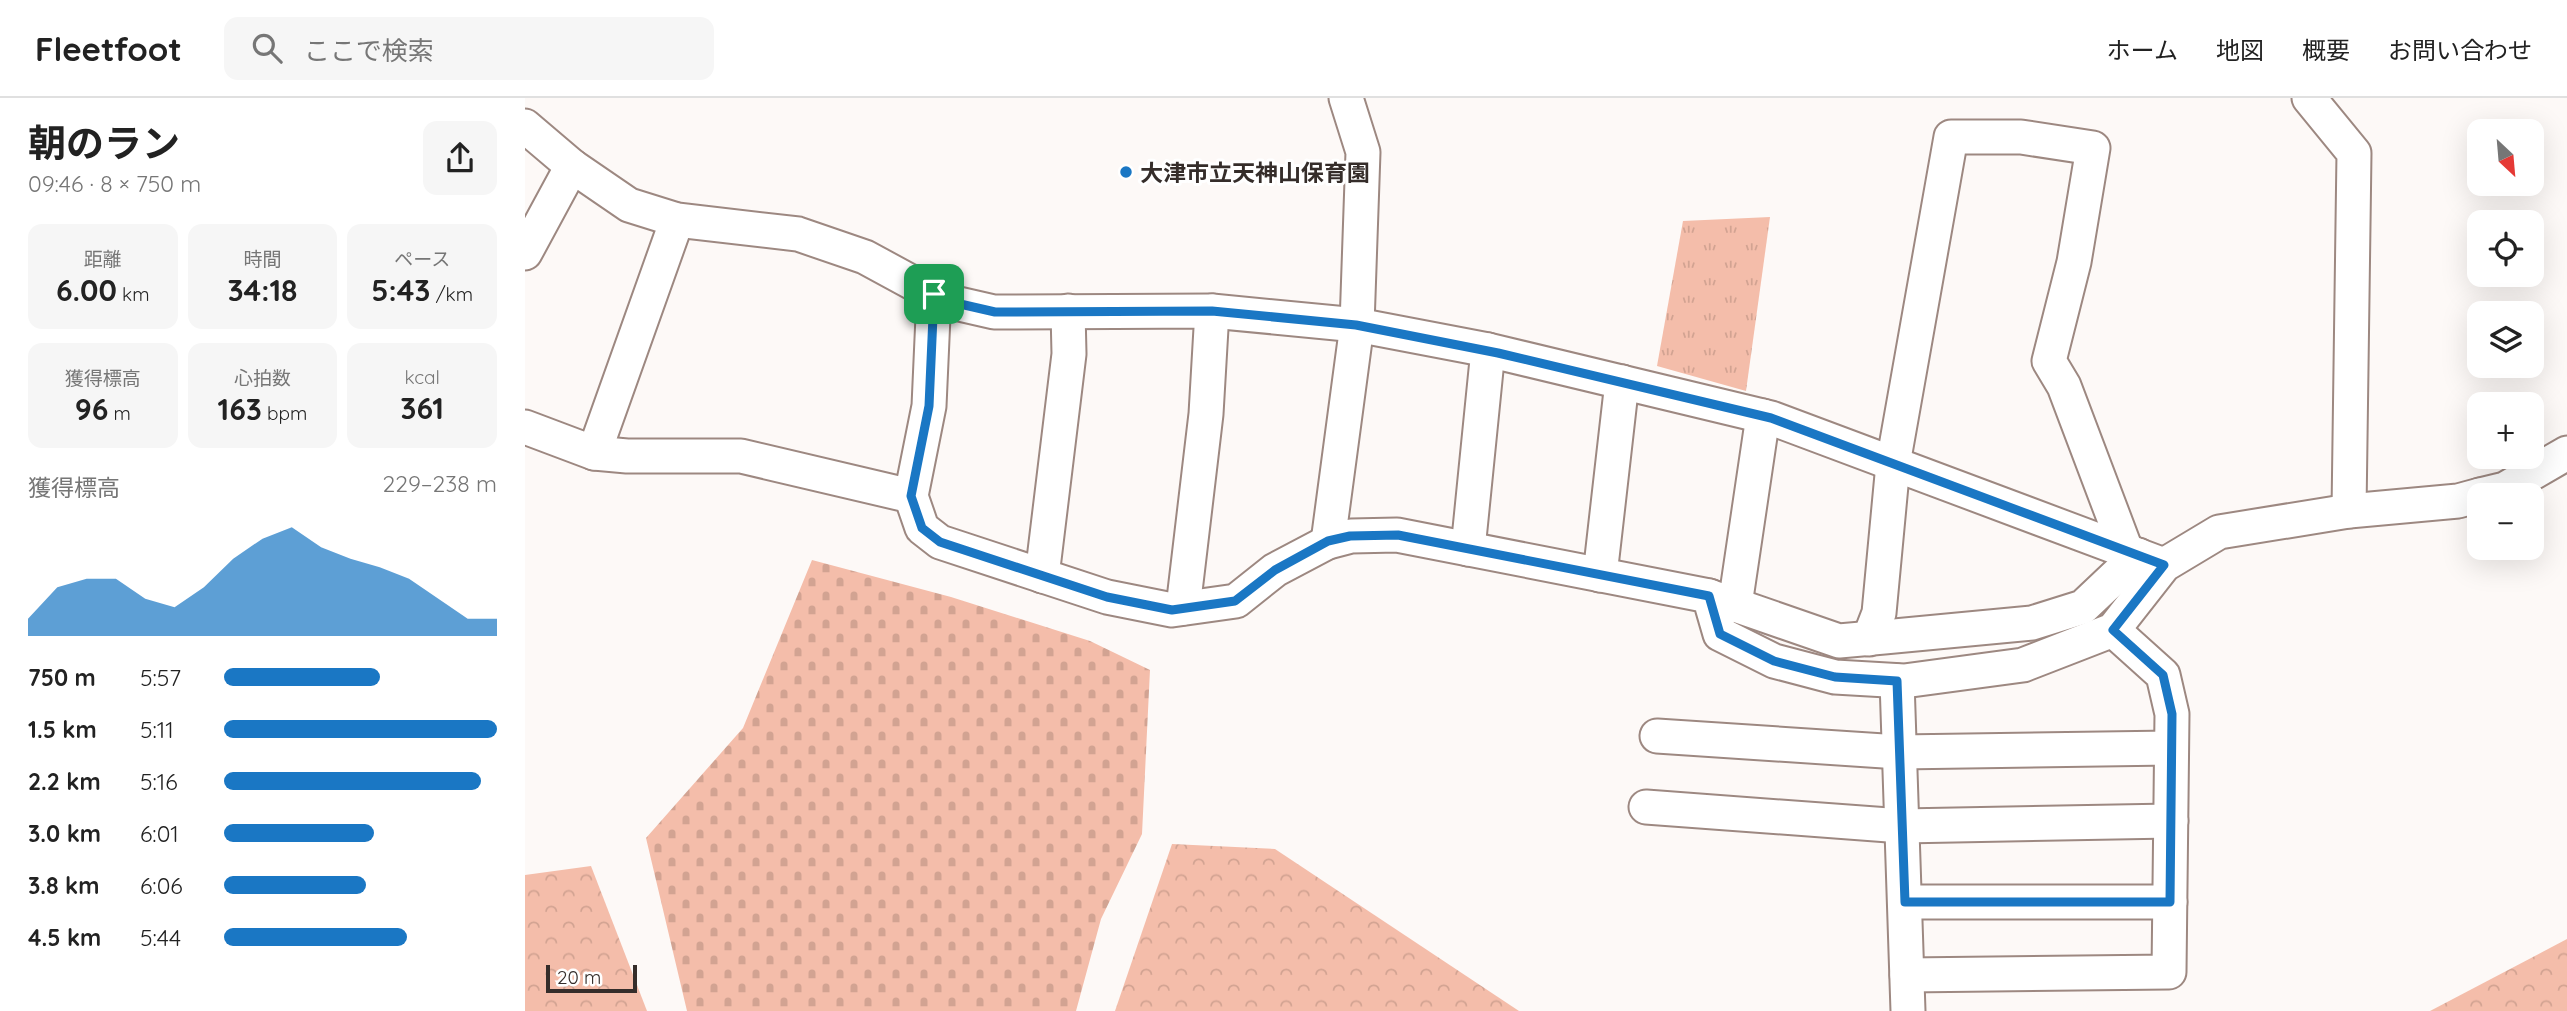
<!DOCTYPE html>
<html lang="ja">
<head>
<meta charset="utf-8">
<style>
	:root { --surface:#fff; --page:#f6f6f6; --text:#222; --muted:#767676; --line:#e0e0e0; --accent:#1a77c4 }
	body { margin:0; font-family:Quicksand,"Noto Sans JP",sans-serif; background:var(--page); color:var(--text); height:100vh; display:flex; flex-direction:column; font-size:26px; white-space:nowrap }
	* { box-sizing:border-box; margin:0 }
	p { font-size:23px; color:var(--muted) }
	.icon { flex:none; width:38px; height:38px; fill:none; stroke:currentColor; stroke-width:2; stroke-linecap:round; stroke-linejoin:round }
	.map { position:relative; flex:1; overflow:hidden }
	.sheet { display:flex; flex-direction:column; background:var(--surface); width:525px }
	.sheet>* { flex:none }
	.needle { width:46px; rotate:154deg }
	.fabs { position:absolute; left:1942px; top:21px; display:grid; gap:14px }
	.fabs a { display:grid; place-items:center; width:77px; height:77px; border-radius:14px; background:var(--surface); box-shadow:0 7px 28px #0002; font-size:35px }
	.scale { position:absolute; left:21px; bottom:18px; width:91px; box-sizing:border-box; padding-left:7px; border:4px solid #352d2a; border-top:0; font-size:19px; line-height:24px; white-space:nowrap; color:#352d2a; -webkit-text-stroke:5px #fff; paint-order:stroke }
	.pin { position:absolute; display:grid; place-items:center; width:60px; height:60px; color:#fff; margin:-30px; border-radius:14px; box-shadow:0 4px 10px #0006 }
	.round { display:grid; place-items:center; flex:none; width:74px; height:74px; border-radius:14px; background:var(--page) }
	.summary { display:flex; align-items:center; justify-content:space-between; height:119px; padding:0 28px }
	h1 { font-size:38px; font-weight:700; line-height:52px }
	.stats { display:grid; grid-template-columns:repeat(3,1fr); gap:10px; height:119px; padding:7px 28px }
	.stats div { display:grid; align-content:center; border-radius:14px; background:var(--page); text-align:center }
	.stats b { font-size:30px; font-weight:700 }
	.stats small { font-size:19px; font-weight:400 }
	.stats p { font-size:19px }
	.chart { height:196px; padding:14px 28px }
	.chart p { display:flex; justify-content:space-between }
	.chart svg { width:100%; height:126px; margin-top:7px; fill:var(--accent); opacity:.7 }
	ul { padding:0 28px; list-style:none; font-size:23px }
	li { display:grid; grid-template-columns:112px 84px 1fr; align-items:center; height:52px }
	li i { height:18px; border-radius:9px; background:var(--accent) }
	header { display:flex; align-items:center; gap:42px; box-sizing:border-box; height:98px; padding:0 35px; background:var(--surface); border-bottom:2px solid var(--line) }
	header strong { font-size:33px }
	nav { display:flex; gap:38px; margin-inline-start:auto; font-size:24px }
	.search { width:490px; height:63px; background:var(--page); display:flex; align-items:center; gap:18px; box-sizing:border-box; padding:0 24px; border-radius:14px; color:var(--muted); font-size:26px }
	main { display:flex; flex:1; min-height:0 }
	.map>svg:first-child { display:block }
</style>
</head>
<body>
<header>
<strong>Fleetfoot</strong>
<div class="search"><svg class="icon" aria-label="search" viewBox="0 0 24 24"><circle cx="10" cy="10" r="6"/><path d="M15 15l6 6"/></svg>ここで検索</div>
<nav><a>ホーム</a><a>地図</a><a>概要</a><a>お問い合わせ</a></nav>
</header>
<main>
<section class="sheet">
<div class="summary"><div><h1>朝のラン</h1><p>09:46 · 8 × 750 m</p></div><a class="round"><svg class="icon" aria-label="share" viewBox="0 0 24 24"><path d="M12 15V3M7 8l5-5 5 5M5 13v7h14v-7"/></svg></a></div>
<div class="stats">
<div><p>距離</p><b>6.00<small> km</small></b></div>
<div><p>時間</p><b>34:18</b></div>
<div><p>ペース</p><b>5:43<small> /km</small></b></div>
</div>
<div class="stats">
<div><p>獲得標高</p><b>96<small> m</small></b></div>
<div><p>心拍数</p><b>163<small> bpm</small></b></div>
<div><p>kcal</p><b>361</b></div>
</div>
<div class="chart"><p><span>獲得標高</span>229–238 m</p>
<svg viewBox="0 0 160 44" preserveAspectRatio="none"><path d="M0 44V38L10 27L20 24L30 24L40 31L50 34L60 27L70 17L80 10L90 6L100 13L110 17L120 20L130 24L140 31L150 38L160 38V44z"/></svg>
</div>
<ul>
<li><b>750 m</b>5:57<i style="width:57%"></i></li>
<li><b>1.5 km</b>5:11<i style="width:100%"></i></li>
<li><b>2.2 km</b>5:16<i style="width:94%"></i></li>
<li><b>3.0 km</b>6:01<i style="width:55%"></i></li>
<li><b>3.8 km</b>6:06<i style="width:52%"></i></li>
<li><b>4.5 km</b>5:44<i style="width:67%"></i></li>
</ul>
</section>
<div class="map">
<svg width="2042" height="913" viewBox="0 0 2042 913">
	<defs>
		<pattern id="forest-crowns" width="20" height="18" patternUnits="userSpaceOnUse" patternTransform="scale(1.75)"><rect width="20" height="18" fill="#f4bdaa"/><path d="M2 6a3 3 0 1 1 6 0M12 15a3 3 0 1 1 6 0" fill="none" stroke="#d2a392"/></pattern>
		<pattern id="cemetery-stones" width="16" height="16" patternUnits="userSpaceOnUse" patternTransform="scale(1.75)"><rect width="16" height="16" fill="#f4bdaa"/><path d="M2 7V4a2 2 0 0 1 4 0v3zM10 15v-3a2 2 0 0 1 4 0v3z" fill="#d2a392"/></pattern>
		<pattern id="park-tufts" width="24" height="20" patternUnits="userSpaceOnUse" patternTransform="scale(1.75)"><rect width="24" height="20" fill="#f4bdaa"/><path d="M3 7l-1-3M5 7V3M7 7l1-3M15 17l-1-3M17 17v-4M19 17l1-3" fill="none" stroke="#d2a392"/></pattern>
	</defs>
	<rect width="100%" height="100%" fill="#fdf9f7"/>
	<g fill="url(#forest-crowns)">
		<polygon points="647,746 750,751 994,913 590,913"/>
		<polygon points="66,768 122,913 0,913 0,777"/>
		<polygon points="2042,841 2042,913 1905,913"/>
	</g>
	<polygon fill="url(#cemetery-stones)" points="287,462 426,499 565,543 625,572 617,736 576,821 551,913 162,913 121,740 218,630"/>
	<polygon fill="url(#park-tufts)" points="1245,119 1221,293 1132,268 1158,123"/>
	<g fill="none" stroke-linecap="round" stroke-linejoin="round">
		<g stroke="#9d8881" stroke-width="37">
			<g id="street">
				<polyline points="1784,0 1829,55 1824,413"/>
				<polyline points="0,28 47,68 104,107 152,122 273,136 340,159 421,203 469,214 687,213 832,227 963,252 1246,320 1639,467"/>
				<polyline points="0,155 47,68"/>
				<polyline points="0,329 69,355 152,122"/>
				<polyline points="69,355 102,358 216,358 386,398 397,430 415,444 582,499 647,512 711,503 750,472 803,444 826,438 872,437 1184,498 1195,536 1249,563 1310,579 1379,583 1498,567 1588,532 1639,467 1694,434 1824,413 1933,403 1955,397"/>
				<polyline points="1955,397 1980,391 2042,355"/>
				<polyline points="386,398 404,308 409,196"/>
				<polyline points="803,444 832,227 838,54 821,0"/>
				<polyline points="943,451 963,252"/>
				<polyline points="1075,477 1097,284"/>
				<polyline points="517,478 544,256 543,213"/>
				<polyline points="1184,498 1314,543 1359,539 1507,525 1558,509 1613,457"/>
				<polyline points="1210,507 1238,318"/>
				<polyline points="658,510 681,316 687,213"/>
				<polyline points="1344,541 1354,515 1368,366 1426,39 1496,39 1568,50 1549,164 1524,263 1539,288 1601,452"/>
				<polyline points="1372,583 1383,913"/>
				<polyline points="1132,638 1374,654 1646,650"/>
				<polyline points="1121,709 1377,728 1646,723"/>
				<polyline points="1380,804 1645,804"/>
				<polyline points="1382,877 1644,874 1647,616 1638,577 1588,532"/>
			</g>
		</g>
		<use href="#street" stroke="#fff" stroke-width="33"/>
	</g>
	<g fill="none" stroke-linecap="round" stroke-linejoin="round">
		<g stroke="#fff" stroke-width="14">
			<polygon id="route" points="409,196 422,203 470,214 687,213 831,227 973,255 1246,320 1639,467 1588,532 1638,577 1647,616 1645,804 1380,804 1372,583 1310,579 1249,563 1195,536 1184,498 873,437 825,438 803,443 750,472 710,503 647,512 582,499 415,444 397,430 386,398 404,308"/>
		</g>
		<use href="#route" stroke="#1a77c4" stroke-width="9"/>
	</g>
	<circle fill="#1a77c4" stroke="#fff" stroke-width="2.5" cx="601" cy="74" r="7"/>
	<g text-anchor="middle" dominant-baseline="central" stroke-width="6" stroke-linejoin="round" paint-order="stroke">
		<g font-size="23" font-weight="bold" fill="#352d2a" stroke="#fff" text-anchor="start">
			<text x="615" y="74">大津市立天神山保育園</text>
		</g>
	</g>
</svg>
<div class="fabs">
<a><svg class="needle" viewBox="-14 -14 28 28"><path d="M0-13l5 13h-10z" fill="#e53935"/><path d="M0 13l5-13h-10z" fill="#767676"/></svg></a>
<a><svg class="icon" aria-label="locate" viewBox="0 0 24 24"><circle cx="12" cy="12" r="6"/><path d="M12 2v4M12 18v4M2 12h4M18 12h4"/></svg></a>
<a><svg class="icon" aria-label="layers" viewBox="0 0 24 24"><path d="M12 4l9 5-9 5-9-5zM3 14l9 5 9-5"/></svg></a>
<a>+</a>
<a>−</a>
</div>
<div class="scale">20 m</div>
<div class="pin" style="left:409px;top:196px;background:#1e9e55"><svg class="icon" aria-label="arrive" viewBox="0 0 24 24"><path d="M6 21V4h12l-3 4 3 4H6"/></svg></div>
</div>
</main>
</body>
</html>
